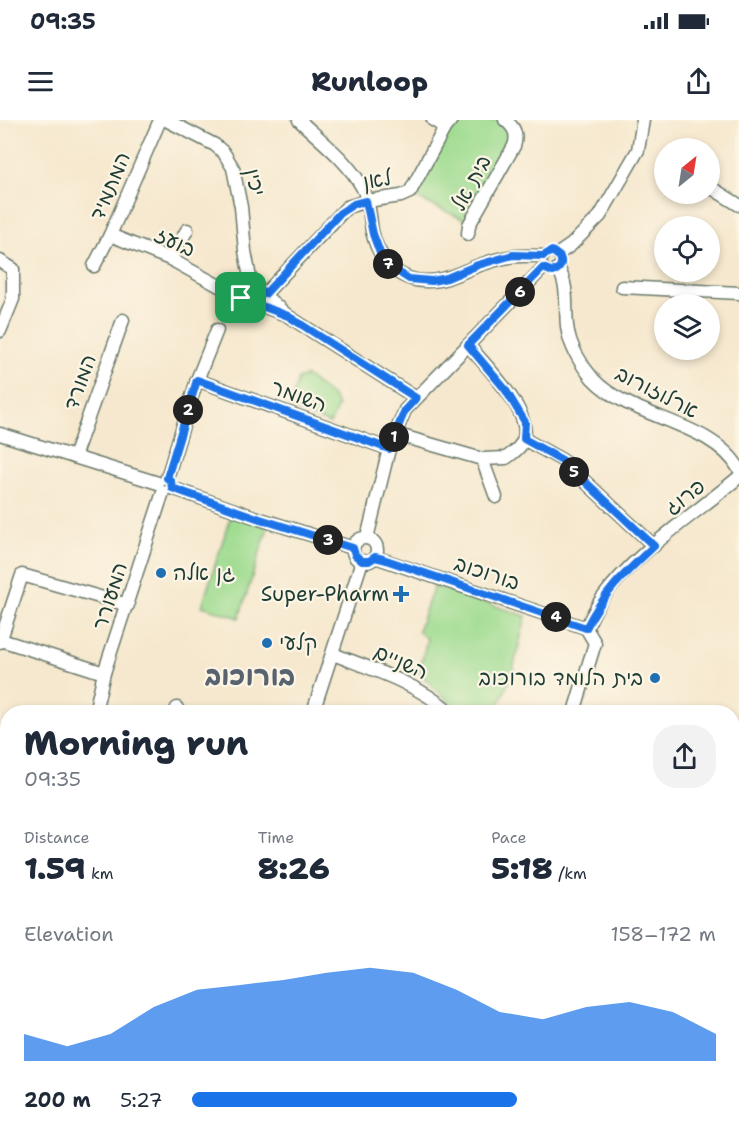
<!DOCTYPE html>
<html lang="en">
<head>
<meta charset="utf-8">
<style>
	:root { --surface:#fff; --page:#f2f2f3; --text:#1f2937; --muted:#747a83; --accent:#1a73e8 }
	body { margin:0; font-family:"Shantell Sans","Playpen Sans Hebrew",sans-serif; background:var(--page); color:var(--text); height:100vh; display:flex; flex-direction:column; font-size:22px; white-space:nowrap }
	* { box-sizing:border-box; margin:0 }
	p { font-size:20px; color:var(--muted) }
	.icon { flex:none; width:33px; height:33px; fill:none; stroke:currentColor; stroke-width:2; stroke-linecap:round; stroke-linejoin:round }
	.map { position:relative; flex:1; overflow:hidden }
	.panel { position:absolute; left:0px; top:585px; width:740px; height:429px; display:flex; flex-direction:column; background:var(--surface); border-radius:24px 24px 0 0; box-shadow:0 3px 9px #0003 }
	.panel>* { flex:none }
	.needle { width:39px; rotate:30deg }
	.fabs { position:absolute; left:654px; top:18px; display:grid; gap:12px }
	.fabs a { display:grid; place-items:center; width:66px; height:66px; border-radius:50%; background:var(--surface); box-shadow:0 3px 9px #0003; font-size:30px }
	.pin { position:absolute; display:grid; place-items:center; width:51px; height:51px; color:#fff; margin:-26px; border-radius:12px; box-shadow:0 3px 9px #0006 }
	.km { position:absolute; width:30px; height:30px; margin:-15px; border-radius:50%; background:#222; color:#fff; font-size:16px; line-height:30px; text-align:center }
	.round { display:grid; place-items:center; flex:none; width:63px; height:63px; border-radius:24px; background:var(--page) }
	.headline { display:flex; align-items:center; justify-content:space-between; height:102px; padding:0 24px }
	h1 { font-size:33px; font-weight:800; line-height:45px }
	.metrics { display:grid; grid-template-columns:repeat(3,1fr); gap:9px; height:102px; padding:6px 24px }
	.metrics div { display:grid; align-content:center }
	.metrics b { font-size:30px; font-weight:800 }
	.metrics small { font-size:16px; font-weight:400 }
	.metrics p { font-size:16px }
	.chart { height:168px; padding:12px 24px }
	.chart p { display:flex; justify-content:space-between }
	.chart svg { width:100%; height:108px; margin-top:6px; fill:var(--accent); opacity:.7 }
	ul { padding:0 24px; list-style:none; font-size:20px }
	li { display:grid; grid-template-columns:96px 72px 1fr; align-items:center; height:45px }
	li i { height:15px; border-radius:8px; background:var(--accent) }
	.status { display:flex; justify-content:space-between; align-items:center; height:42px; padding:0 30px; background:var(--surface); direction:ltr }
	.status svg { height:16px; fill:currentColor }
	header { display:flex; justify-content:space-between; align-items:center; height:78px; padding:0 24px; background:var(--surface); font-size:27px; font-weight:800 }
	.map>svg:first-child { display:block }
</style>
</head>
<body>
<div class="status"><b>09:35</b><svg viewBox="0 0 49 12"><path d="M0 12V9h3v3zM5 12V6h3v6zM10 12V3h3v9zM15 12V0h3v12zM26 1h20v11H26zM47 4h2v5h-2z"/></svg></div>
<header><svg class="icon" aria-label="menu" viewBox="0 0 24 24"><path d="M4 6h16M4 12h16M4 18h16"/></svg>Runloop<svg class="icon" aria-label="share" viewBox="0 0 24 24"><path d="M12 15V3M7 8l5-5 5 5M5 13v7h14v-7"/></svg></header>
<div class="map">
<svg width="739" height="1014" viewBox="0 0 739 1014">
	<rect width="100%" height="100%" fill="#fcf5e5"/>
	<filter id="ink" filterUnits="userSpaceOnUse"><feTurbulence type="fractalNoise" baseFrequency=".0167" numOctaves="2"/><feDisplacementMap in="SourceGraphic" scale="12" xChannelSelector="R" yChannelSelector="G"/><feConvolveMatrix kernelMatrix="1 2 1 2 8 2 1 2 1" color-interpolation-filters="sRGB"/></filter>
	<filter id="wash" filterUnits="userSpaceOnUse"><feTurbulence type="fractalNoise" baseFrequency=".008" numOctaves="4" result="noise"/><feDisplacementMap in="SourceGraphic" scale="24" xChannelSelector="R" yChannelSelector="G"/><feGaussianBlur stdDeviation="1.35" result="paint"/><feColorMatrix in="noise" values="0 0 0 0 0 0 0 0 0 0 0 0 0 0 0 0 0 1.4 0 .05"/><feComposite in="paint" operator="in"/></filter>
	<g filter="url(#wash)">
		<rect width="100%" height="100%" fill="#f6e8ce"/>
		<g fill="#9ddb8f" stroke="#5e8c62" stroke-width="1.5">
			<polygon points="456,0 500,0 509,6 512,25 467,101 414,77 449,9"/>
			<polygon points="306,256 333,277 338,286 330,304 289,288 298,259"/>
			<polygon points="231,395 268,407 239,498 202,486"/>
			<polygon points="434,466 526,496 512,554 496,592 460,592 419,553 427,519 418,511"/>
		</g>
	</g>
	<g filter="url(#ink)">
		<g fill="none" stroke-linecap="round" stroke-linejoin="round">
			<g stroke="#6a796a" stroke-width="15">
				<g id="minor">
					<polyline points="166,0 215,25 224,33 233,48 241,87 245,131 250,158 254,166 288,196 416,278"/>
					<path d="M299 0C320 20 348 41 362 67 369 79 370 97 372 111 378 139 398 162 428 161 447 161 463 151 480 145 505 136 517 135 543 136"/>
					<polyline points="433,0 445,7"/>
					<polyline points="710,67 739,85"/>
					<path d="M468 114 469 105 514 26C518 14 514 7 505 0"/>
					<polyline points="110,115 170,139 241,178 281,193"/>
					<polyline points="558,134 571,125 600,96 638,30 643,0"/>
					<polyline points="170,139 187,110"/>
					<polyline points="0,141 13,149 13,179 0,211"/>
					<polyline points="94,146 110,115 160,0"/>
					<path d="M558 148C569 166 565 187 567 206 569 225 581 245 593 259 630 299 712 301 739 349"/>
					<polyline points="622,167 739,173"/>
					<polyline points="265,174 347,87 367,81 401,76 410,72 445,7 451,0"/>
					<polyline points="197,260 389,329"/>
					<polyline points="0,314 158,363"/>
					<path d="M395 314 482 339 506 338C513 333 522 327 524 318 531 290 485 245 468 225"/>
					<polyline points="524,319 562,340 654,426"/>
					<polyline points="74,337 123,200"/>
					<polyline points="482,339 496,377"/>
					<polyline points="167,358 197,260 217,210"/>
					<polyline points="172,368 260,399 353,428"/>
					<polyline points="367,418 389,329 405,290 543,148"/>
					<circle cx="365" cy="430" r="12"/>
					<polyline points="375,437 586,508 595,523 574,592"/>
					<path d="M586 508C591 499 595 489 601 480 634 433 695 394 739 357"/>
					<polyline points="1,520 104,553"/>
					<polyline points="0,522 22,455 128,485"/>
					<path d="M333 534C374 550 416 563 450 592"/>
					<polyline points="95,592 104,553 163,372"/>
					<polyline points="175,592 177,588"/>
					<polyline points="313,592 362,441"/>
					<polyline points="0,665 8,663"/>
					<polyline points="0,814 8,818"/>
					<polyline points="0,829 8,833"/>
					<polyline points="0,861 8,852"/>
					<polyline points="732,906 739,903"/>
					<polyline points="0,926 8,929"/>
					<polyline points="738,946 739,932"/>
					<polyline points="149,1006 161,1014"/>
					<polyline points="88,1014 91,1006"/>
					<polyline points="696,1014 701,1006"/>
				</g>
			</g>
			<use href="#minor" stroke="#fff" stroke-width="12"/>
		</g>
	</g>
	<g fill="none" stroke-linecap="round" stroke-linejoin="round" filter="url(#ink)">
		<g stroke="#fff" stroke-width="12">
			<path id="route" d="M366 81 373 114 380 133 389 146 409 159 432 161 447 158 478 145 513 135 543 136 552 131 560 137C563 144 560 149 553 152L543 148 468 225 505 269 525 302 524 319 562 340 654 426C624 454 605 471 586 508L383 439 375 437 369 441H362L355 435 353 428 260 399 172 368 171 361 167 358 197 260 389 329 405 290 416 278 288 196 241 178 254 166 265 174 340 93 354 84Z"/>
		</g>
		<use href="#route" stroke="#1a73e8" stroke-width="8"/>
	</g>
	<g fill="#1f6fb2" stroke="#fcf5e5" stroke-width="2">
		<circle cx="161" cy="453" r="6"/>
		<path d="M398 465h6v6h6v6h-6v6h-6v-6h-6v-6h6z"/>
		<circle cx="267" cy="523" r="6"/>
		<circle cx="655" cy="558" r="6"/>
	</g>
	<g text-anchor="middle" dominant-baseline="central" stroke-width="4.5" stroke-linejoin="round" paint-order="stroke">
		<g font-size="21" fill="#1f3d34" stroke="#fcf5e5">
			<text transform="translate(377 60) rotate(-10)">לאן</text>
			<text transform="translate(255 62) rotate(76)">יכין</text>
			<text transform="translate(471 63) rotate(-61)">בית אל</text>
			<text transform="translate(110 66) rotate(-67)">המתמיד</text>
			<text transform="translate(175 122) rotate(25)">בועז</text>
			<text transform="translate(80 262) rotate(-70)">המורד</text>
			<text transform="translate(657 272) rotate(27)">ארלוזורוב</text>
			<text transform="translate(299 276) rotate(20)">השומר</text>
			<text transform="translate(685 377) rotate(-39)">פרוג</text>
			<text transform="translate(487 453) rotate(18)">בורוכוב</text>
			<text transform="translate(110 476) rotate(-72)">המעורר</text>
			<text transform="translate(401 542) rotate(24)">השניים</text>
		</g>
		<g font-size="21" fill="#1f3d34" stroke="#fcf5e5" text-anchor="start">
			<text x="173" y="453">גן אלה</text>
			<text x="389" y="474" text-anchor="end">Super-Pharm</text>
			<text x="279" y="523">קלעי</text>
			<text x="643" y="558" text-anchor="end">בית הלומד בורוכוב</text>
		</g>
		<g font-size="27" font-weight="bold" fill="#596370" stroke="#fcf5e5">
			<text x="250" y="555">בורוכוב</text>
		</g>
	</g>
</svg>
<div class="fabs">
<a><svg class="needle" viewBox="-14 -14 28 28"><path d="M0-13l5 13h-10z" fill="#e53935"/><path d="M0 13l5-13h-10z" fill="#747a83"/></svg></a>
<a><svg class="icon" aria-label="locate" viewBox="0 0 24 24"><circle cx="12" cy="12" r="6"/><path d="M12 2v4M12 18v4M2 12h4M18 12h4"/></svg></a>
<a><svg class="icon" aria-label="layers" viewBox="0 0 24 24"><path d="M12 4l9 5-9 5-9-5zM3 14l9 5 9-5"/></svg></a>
</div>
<div class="pin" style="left:241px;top:178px;background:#1e9e55"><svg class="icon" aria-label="arrive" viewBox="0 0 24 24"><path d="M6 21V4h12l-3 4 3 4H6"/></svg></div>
<b class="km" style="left:394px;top:317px">1</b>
<b class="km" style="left:188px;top:290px">2</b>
<b class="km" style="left:328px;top:420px">3</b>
<b class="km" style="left:556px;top:497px">4</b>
<b class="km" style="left:574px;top:352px">5</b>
<b class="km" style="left:520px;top:172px">6</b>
<b class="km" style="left:388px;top:144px">7</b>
<section class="panel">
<div class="headline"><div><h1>Morning run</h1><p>09:35</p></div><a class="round"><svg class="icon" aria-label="share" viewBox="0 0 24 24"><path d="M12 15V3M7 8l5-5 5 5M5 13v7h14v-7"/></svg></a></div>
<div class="metrics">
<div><p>Distance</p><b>1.59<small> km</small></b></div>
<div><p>Time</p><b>8:26</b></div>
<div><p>Pace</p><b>5:18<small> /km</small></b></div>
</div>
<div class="chart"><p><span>Elevation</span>158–172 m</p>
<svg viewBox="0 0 160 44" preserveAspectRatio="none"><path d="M0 44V33L10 38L20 33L30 22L40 15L50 13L60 11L70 8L80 6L90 8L100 15L110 24L120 27L130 22L140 20L150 24L160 33V44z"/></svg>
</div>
<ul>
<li><b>200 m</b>5:27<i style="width:62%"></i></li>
</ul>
</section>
</div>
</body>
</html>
